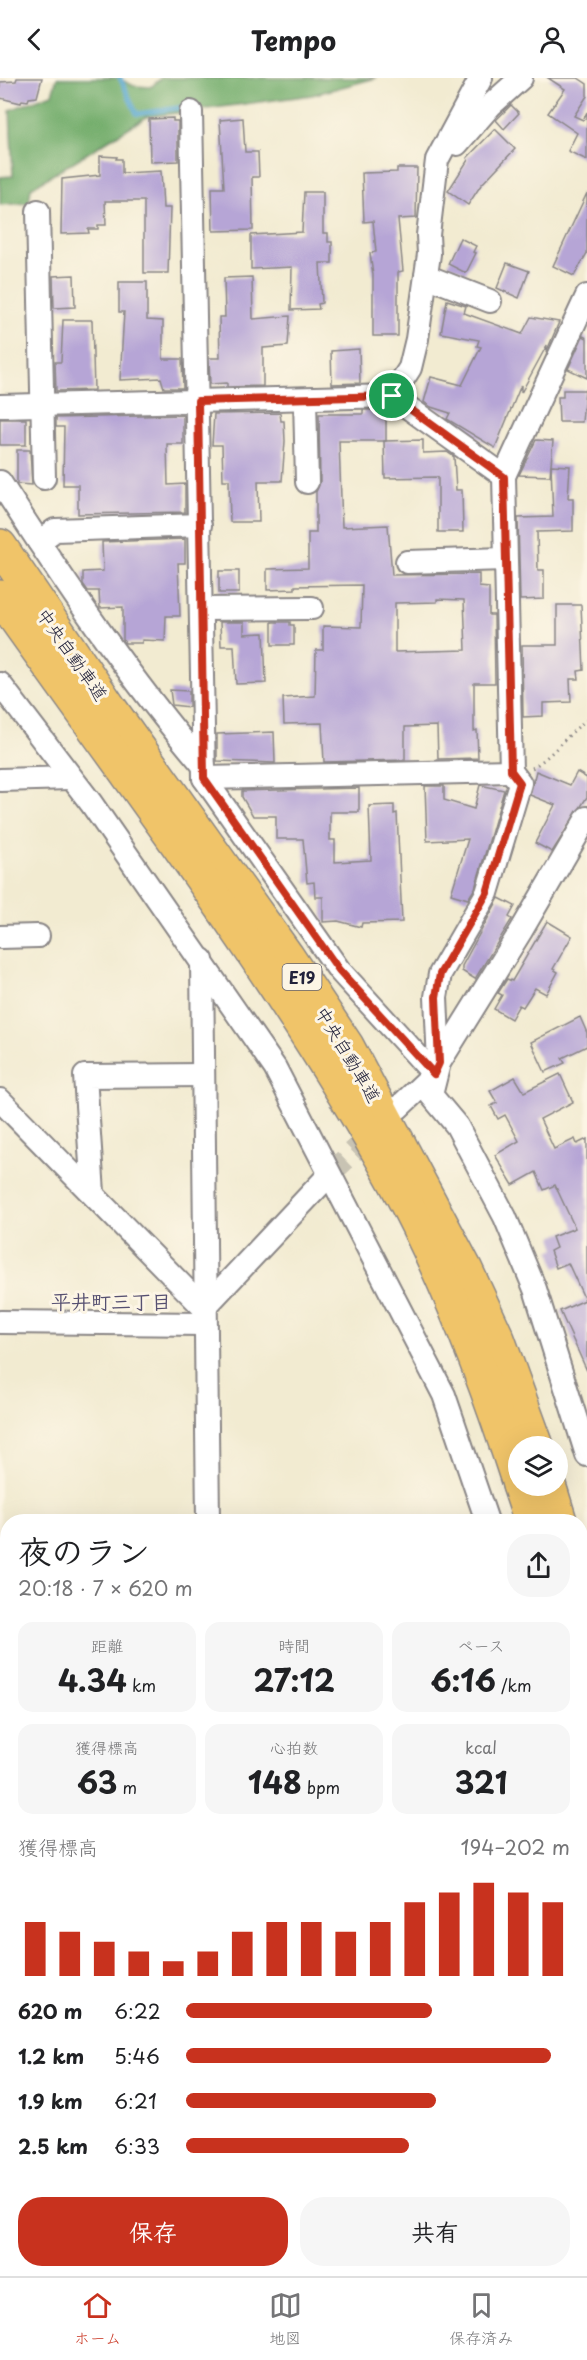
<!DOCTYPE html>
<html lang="ja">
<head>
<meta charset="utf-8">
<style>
	:root { --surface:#fff; --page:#f6f6f6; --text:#202124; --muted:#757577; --line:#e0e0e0; --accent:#c8321e }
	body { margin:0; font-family:"Playpen Sans","Klee One",sans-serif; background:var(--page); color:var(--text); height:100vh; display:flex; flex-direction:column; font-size:22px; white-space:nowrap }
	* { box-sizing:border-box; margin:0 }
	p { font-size:20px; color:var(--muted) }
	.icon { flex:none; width:33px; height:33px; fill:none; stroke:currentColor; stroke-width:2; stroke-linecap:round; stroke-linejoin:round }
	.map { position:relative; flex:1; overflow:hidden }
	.drawer { position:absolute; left:0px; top:1436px; width:588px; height:764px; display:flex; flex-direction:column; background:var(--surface); border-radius:24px 24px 0 0; box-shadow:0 6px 24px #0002 }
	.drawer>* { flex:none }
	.buttons { position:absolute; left:508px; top:1358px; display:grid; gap:12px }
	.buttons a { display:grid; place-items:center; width:60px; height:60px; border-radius:50%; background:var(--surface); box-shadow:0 6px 24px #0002; font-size:30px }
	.pin { position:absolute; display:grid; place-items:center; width:51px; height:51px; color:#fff; margin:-26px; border:3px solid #fff; border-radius:50%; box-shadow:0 2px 6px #0007 }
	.round { display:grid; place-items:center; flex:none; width:63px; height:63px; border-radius:24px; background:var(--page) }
	.overview { display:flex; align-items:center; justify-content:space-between; height:102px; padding:0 18px }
	h1 { font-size:33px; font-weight:700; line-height:45px }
	.figures { display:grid; grid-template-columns:repeat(3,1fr); gap:9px; height:102px; padding:6px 18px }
	.figures div { display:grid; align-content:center; border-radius:15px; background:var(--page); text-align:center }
	.figures b { font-size:30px; font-weight:700 }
	.figures small { font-size:16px; font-weight:400 }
	.figures p { font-size:16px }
	.chart { height:168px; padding:12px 18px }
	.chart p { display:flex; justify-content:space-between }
	.chart svg { width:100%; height:108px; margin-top:6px; stroke:var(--accent); stroke-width:6 }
	.cta { display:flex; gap:12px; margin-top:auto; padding:12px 18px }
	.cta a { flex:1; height:69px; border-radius:24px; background:var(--accent); color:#fff; font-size:24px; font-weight:700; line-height:69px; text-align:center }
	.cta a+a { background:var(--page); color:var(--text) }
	ul { padding:0 18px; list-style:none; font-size:20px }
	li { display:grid; grid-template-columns:96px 72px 1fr; align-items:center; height:45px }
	li i { height:15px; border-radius:8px; background:var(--accent) }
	header { display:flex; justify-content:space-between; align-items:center; height:78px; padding:0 18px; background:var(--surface); font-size:27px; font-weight:700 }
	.tab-bar { display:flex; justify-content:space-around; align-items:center; height:84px; border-top:2px solid var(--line); background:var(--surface); font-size:16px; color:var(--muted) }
	.tab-bar a { display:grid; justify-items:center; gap:3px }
	.tab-bar .selected { color:var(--accent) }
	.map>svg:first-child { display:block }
</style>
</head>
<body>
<header><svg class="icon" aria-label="back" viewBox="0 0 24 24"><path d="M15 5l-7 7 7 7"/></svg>Tempo<svg class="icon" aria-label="person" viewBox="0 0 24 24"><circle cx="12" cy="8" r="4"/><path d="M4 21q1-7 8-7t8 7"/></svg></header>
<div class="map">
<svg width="587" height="2198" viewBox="0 0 587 2198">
	<rect width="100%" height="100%" fill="#fcf5e5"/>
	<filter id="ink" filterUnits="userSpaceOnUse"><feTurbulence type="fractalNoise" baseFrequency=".0167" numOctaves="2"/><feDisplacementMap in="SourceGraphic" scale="12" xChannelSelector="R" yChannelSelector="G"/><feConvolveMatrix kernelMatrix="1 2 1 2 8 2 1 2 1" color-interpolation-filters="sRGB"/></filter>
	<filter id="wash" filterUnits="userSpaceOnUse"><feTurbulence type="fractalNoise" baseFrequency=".008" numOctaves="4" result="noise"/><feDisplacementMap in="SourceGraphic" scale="24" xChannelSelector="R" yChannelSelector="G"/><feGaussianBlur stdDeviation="1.35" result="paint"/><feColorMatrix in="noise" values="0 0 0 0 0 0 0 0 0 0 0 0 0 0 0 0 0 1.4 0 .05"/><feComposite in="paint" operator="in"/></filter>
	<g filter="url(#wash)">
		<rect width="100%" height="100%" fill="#f2ebd1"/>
		<polygon fill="#74ae6d" stroke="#4b6854" stroke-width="1.5" points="57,0 118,0 134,8 151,9 161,0 376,0 312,17 146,39 31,110 29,125 0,127 0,99 13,98 10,32 52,16"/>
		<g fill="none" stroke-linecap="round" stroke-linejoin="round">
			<g stroke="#52a5cd" stroke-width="5">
				<polyline points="120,0 137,36 184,29"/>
				<polyline points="439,2198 440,2192"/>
			</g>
		</g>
		<g id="blocks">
			<g fill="#b6a5d6" fill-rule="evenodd">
				<polygon points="17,0 42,0 37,19 29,20 28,23 22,22 21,25 0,20 0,4 16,3"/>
				<polygon points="548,0 578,0 587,6 587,18 574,38 583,42 587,34 587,82 568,73 577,55 548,35 565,11"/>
				<polygon points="511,27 519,35 504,51 496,42"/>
				<polygon points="173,40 173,43 178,43 178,83 150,84 149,41"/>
				<polygon points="243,40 245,74 258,74 259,99 252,99 253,152 213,153 212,110 224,110 220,42"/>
				<polygon points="495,51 515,71 481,107 468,127 448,113 468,82 467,80"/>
				<polygon points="100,78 117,79 116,81 122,81 122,95 161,93 163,130 170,130 168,195 144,195 144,123 105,123 106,147 98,147 98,151 88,151 89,155 61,156 62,101 100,97"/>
				<polygon points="397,90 417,90 416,140 398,141 403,193 398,194 398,258 373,258 373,197 370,175 376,174 373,143 364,144 362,95 397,94"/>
				<polygon points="304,114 323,114 323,155 328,155 328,164 332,164 332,185 320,185 322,225 318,226 319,231 291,232 292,189 251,191 251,157 302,154"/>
				<polygon points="587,115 587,175 574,198 553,188"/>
				<polygon points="460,160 476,168 473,174 476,175 466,195 448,186"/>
				<polygon points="507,185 529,193 519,220 497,210"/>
				<polygon points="74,197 75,229 54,230 53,198"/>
				<polygon points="252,199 253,241 290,238 288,268 263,270 263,308 227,309 227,305 210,306 209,280 220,280 219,239 225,239 224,200"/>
				<polygon points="119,204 147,204 147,242 163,243 163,281 182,281 183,310 164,310 161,300 120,302 124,234 119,234"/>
				<polygon points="447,222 466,228 464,235 522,256 531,239 559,244 546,275 547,267 521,315 521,307 495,370 447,341 450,335 431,329 424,324 431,299 462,307 481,269 477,268 479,262 441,255"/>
				<polygon points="63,242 92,242 94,312 56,313 55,284 61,284"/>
				<polygon points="583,258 587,260 587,300 568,291"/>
				<polygon points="359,271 360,305 332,306 331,273"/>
				<polygon points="563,312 585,312 582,344 559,344 558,319 563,319"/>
				<path d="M363 332H386V363H339L342 449 388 447 392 497 479 496V509L489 510V537H494L495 605H474V653L477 652 478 680 438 681 437 648 405 649V682L324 684 322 645 284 646 283 620 315 618 316 572H323V548L361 549 362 507 295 508V511L267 512V491L308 490V455H316V414L320 404 319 336H363ZM437 521 464 522 466 572 395 574V525L437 524Z"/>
				<polygon points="280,335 281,343 284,343 285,363 282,403 258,403 259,444 230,444 229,402 223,402 222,367 212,367 214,336"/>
				<polygon points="183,337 183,366 167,366 168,407 185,406 185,434 78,436 78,407 63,407 64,349 56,349 56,340"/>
				<rect x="0" y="341" width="26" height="26"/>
				<polygon points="423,362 423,375 447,374 454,379 456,412 462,412 463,454 438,454 438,399 385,400 384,363"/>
				<polygon points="536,362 553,363 550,398 519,397"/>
				<polygon points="17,372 30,372 32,407 17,406"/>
				<polygon points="551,387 570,388 568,420 573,420 573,453 537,454 538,492 544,492 544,521 520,522 518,440 553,439"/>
				<polygon points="185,461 185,485 178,485 180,538 166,538 165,563 142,562 142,565 125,565 123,562 123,529 100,530 99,513 88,513 83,506 83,494 103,493 102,464"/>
				<rect x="219" y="493" width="20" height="22"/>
				<polygon points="557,527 581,527 584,592 578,593 579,601 570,601 571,624 543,625 543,638 523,639 522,567 557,567"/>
				<polygon points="220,544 244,544 244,556 264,555 266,605 236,606 234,568 221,568"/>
				<polygon points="272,544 290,544 290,547 294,547 294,567 272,567"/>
				<polygon points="170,612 189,613 189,629 172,627"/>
				<polygon points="274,654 275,685 217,683 217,656"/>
				<polygon points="536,693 570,707 577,694 587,700 587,719 552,774 535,765 555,727 530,717"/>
				<polygon points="480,707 504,712 475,810 468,821 451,816 468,761 427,763 425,708 444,708 444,722 474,731"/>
				<polygon points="359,710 359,734 330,734 330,762 335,762 335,784 371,782 369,728 394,727 394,736 397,735 402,844 362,845 361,849 338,843 323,844 323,819 315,819 314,804 307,805 303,761 276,761 276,738 253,738 242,719 242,713"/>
				<polygon points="499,820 515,828 509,839 512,841 475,901 462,893 462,888"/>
				<polygon points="547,843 572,858 553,891 558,894 546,916 535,910 523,929 519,927 511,941 494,931 502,917 498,915 507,901 512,903"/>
				<polygon points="580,939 587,955 587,968 562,980 565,985 545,994 531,964"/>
				<polygon points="560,996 573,1024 540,1041 554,1071 575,1061 577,1066 587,1061 587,1293 560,1233 585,1222 568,1185 556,1190 550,1173 556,1170 552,1159 575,1150 555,1107 544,1112 536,1094 513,1107 495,1077 519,1063 505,1037 498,1041 491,1028 497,1025 490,1013 515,999 524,1014"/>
			</g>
		</g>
	</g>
	<g filter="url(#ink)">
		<use href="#blocks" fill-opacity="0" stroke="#8a8686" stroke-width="1.5"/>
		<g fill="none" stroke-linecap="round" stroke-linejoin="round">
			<g stroke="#c8c3b3" stroke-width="22" stroke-dasharray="22 11" stroke-linecap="butt">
				<polyline points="329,1097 378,1050"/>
				<polyline points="580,1770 587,1771"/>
			</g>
			<g stroke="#8a8686" stroke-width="26">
				<g id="minor">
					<polyline points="191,34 204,700 339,892 434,996"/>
					<polyline points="457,66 491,27 521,0"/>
					<polyline points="38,133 44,400"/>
					<polyline points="426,198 490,223"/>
					<polyline points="392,318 504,398"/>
					<polyline points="305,321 307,404"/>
					<polyline points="0,328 392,318 410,290 417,261 429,176 428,157 437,82 481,0"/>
					<path d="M0 404C62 501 129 600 204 688"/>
					<polyline points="39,464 55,452 200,447"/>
					<polyline points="407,484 505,481"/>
					<polyline points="202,531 312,530"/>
					<polyline points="0,606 91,725 275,990 444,1317 487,1443"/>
					<polyline points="204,700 511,693"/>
					<polyline points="0,702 70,700"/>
					<polyline points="587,740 521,853 439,985 431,1017 457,1048 505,1139 535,1211 587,1377"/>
					<polyline points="0,859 38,858"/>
					<polyline points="202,882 208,1443"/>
					<polyline points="439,985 436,919 440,896 487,815 520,705 511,693 504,398 587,218"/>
					<polyline points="0,1022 204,1230"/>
					<polyline points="398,1030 434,996"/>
					<polyline points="93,1115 85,998 203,997"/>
					<polyline points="204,1230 329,1097"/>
					<polyline points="0,1244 205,1246"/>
					<polyline points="0,1742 2,1777 0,1780"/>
					<polyline points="0,1851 8,1860"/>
					<polyline points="0,2076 8,2087"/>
					<polyline points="0,2163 8,2158"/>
					<polyline points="225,2198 225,2192"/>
					<polyline points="530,2198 531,2192"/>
				</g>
			</g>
			<g stroke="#8a8686" stroke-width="36">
				<g id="highway">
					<polyline points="0,468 110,630 287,878 347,968 466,1192 498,1261 537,1368"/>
					<path d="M0 519C136 711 281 898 395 1104 447 1199 486 1303 519 1406"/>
					<polyline points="519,1407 531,1443"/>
					<polyline points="549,1407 560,1443"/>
					<polyline points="580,1531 587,1561"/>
					<polyline points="580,1686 587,1743"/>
					<polyline points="580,2074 587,2014"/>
					<polyline points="560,2198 562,2192"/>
				</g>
			</g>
			<g stroke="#8a8686" stroke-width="3" stroke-dasharray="1.5 4.5" stroke-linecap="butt">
				<path d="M532 690C554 677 567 656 587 642"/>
				<polyline points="76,2192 80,2198"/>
			</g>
			<use href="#minor" stroke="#fff" stroke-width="22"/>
			<use href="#highway" stroke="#f0c469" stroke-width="33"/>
		</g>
	</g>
	<g fill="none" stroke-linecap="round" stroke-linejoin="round" filter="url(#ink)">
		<g stroke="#fff" stroke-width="12">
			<polygon id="route" points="392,318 504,399 511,693 520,705 487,815 440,896 436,919 439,985 434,996 339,892 204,700 198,323"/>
		</g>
		<use href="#route" stroke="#c8321e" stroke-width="8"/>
	</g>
	<g text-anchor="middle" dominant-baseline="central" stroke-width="6" stroke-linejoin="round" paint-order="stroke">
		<rect fill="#fcf5e5" stroke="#63616e" stroke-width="1.5" x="282.5" y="886" width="39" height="26" rx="4.5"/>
		<g font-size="16" font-weight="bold" fill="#22223b">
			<text x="302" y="899">E19</text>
		</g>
		<g font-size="18" fill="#22223b" stroke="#fcf5e5">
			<text transform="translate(73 576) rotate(55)">中央自動車道</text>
			<text transform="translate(349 976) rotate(59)">中央自動車道</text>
		</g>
		<g font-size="20" font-weight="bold" fill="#565071" stroke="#fcf5e5">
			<text x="111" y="1223">平井町三丁目</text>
		</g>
	</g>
</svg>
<div class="buttons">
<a><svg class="icon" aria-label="layers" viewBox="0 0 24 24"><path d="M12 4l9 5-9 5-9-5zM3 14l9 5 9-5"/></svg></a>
</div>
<div class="pin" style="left:392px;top:318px;background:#1e9e55"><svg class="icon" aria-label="arrive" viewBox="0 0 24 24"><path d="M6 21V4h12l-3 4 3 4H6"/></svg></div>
<section class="drawer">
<div class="overview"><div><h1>夜のラン</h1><p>20:18 · 7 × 620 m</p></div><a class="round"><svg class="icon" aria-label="share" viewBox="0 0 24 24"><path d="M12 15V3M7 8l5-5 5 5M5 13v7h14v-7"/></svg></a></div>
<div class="figures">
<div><p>距離</p><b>4.34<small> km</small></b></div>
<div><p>時間</p><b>27:12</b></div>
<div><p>ペース</p><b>6:16<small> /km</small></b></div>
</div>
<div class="figures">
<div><p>獲得標高</p><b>63<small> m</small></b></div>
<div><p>心拍数</p><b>148<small> bpm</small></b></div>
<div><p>kcal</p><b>321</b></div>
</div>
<div class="chart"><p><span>獲得標高</span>194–202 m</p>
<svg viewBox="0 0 160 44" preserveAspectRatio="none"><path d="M5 44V22M15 44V26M25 44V30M35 44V34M45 44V38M55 44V34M65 44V26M75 44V22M85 44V22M95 44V26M105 44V22M115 44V14M125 44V10M135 44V6M145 44V10M155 44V14"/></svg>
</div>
<ul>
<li><b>620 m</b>6:22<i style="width:64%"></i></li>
<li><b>1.2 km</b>5:46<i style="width:95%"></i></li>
<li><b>1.9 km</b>6:21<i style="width:65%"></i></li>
<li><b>2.5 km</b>6:33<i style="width:58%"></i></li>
</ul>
<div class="cta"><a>保存</a><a>共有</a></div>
</section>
</div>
<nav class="tab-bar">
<a class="selected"><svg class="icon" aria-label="home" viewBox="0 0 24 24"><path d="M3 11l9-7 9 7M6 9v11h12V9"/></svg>ホーム</a>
<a><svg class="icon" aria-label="map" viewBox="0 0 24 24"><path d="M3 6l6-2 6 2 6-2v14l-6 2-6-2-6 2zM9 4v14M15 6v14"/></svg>地図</a>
<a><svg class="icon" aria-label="saved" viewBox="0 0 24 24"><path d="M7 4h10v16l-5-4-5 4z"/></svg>保存済み</a>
</nav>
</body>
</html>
